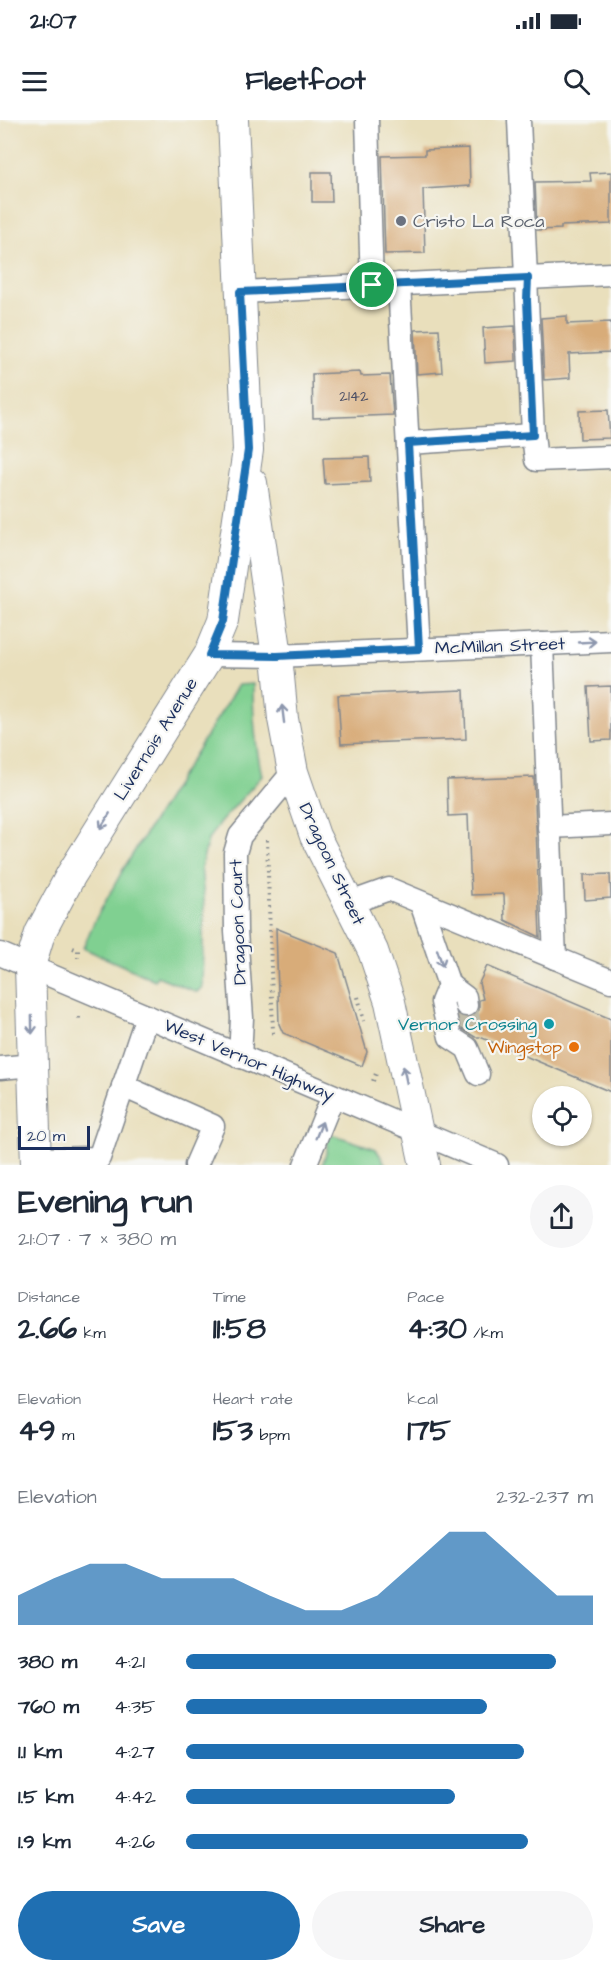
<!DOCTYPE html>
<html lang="en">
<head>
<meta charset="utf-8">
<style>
	:root { --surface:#fff; --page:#f6f6f7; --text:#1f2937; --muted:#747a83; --accent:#1f6fb2 }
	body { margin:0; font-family:"Architects Daughter",sans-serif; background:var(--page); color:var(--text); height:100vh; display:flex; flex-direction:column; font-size:22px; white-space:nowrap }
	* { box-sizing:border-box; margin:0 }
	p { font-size:20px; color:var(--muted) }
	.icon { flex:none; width:33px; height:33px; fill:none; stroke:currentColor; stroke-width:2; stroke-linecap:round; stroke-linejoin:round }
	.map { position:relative; height:1045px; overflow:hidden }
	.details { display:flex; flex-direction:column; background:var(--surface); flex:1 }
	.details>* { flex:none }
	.fabs { position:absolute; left:532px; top:966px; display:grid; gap:12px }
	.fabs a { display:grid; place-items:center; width:60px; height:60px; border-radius:50%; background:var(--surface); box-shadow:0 2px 4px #0004; font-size:30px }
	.scale { position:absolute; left:18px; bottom:15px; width:72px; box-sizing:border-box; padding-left:6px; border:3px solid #1b2f5e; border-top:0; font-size:16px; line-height:21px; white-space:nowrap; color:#1b2f5e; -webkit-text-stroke:4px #f6f6f2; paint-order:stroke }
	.pin { position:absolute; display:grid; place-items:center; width:51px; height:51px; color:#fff; margin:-26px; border:3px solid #fff; border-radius:50%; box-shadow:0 2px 6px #0007 }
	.round { display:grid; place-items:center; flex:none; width:63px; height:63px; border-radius:32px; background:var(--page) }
	.headline { display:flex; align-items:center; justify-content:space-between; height:102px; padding:0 18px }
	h1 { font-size:33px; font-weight:700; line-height:45px }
	.figures { display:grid; grid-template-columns:repeat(3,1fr); gap:9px; height:102px; padding:6px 18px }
	.figures div { display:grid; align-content:center }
	.figures b { font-size:30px; font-weight:700 }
	.figures small { font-size:16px; font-weight:400 }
	.figures p { font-size:16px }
	.chart { height:168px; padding:12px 18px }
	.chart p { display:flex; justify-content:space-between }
	.chart svg { width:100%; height:108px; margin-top:6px; fill:var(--accent); opacity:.7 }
	.button { display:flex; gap:12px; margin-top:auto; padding:12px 18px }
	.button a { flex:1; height:69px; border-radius:36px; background:var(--accent); color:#fff; font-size:24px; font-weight:700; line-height:69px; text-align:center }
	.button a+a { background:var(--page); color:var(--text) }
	ul { padding:0 18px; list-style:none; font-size:20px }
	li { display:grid; grid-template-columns:96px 72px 1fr; align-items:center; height:45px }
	li i { height:15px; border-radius:8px; background:var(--accent) }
	.status { display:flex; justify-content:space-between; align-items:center; height:42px; padding:0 30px; background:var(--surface); direction:ltr }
	.status svg { height:16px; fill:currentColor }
	header { display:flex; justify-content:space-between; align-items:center; height:78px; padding:0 18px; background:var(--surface); font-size:27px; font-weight:700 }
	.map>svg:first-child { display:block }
</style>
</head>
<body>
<div class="status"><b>21:07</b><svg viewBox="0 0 49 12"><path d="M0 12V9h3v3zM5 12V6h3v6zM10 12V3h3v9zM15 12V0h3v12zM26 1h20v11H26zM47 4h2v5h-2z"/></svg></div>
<header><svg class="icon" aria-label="menu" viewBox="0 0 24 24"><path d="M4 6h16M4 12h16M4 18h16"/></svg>Fleetfoot<svg class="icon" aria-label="search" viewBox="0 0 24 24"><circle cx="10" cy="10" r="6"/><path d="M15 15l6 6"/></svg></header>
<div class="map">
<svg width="611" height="1045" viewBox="0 0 611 1045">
	<rect width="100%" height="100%" fill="#f6f6f2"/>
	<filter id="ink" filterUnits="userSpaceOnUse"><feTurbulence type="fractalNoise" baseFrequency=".0167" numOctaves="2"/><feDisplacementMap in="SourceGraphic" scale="12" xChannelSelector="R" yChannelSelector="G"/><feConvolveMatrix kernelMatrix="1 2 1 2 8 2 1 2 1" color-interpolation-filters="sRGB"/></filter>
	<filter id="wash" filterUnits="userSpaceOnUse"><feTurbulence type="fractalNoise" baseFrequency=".008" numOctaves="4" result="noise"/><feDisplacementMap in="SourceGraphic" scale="24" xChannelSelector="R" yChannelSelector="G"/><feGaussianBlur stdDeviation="1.35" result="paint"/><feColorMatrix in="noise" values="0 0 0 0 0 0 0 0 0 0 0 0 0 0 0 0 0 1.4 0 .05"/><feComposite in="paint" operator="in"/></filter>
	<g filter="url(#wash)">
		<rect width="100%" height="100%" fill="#e9dfbc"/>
		<g fill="#80d091" stroke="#4e8078" stroke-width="1.5">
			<path d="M253 564C253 596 255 625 262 656L217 706 208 720 201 747 204 779 202 867 197 872 157 856 155 860 83 828 94 802 124 748 238 565Z"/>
			<polygon points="328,1013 376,1029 386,1045 322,1045 327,1031"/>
		</g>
		<g id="blocks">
			<g fill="#d8ac79">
				<polygon points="469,28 470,66 423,69 425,133 385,134 382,36 425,35 425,30"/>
				<polygon points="312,52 331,52 332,82 312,82"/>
				<polygon points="611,52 611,104 561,106 561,109 537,110 535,62 591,61 590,53"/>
				<polygon points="567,196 567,204 611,202 611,232 569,234 570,258 544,260 541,198"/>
				<polygon points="515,206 516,241 485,243 483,208"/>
				<polygon points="439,209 442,252 417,254 415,210"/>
				<polygon points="360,252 361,256 390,255 393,295 313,298 312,254"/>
				<polygon points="608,290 610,318 580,319 579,291"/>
				<polygon points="369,337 370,362 325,364 323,338"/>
				<polygon points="611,566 611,620 591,621 588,567"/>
				<polygon points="464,570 466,619 341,624 338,575"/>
				<polygon points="534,657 536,707 540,817 505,800 504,774 471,775 468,695 448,696 447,660"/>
				<polygon points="610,754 611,778 585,780 584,755"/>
				<polygon points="276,808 338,833 367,932 362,946 283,913 279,904"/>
				<polygon points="487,846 611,899 611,972 480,917 475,917 462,909 459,896 467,898 474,896 479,890 479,880 483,879 479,863"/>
			</g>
		</g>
	</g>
	<g filter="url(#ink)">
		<use href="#blocks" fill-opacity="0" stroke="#82878d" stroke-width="1.5"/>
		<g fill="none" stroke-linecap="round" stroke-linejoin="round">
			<polyline stroke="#c0bca9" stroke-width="22" stroke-dasharray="22 11" stroke-linecap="butt" points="466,885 473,917"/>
			<g stroke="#82878d" stroke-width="25">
				<g id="minor">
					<polyline points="367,0 372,166"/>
					<polyline points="519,0 533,315"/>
					<polyline points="399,164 419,529"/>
					<polyline points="240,172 611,154"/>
					<polyline points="408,323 533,315 536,340 611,337"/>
					<polyline points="542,524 555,838"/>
					<polyline points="209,535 277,536 611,521"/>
					<polyline points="549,707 611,704"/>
					<polyline points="350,783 389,769 611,861"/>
					<polyline points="421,783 449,865 442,882 450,917 467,928 478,954"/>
					<polyline points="0,834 497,1045"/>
					<polyline points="449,865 465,877 466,885"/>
					<polyline points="240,937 242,898 236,811 235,733 240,716 293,652"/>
					<polyline points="0,948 33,945"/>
					<polyline points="123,966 213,1006 196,1045"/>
					<polyline points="36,1039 99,1038 147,896"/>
					<polyline points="305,1045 333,976"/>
				</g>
			</g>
			<g stroke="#82878d" stroke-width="32">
				<g id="major">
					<polyline points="252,363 277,536 283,599 293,652 315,716 373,831 390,882 425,1045"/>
					<polyline points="36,1045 30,846 40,813 71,755 209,535 223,501 248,330 233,0"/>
				</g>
			</g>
			<g stroke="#82878d" stroke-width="4" stroke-dasharray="1.5 4.5" stroke-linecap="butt">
				<polyline points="267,720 273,913 276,916"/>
				<polyline points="73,828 78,830 78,838"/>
				<polyline points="358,877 364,901"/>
				<polyline points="79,897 79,902"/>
				<polyline points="373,961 377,951"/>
			</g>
			<use href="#minor" stroke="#fff" stroke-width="22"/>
			<use href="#major" stroke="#fff" stroke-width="30"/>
		</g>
		<defs><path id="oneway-shaft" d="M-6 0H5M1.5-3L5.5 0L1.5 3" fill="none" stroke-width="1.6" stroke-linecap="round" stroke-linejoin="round" transform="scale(1.5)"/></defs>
		<g stroke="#8d97ae">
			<use href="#oneway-shaft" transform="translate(587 522) rotate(-3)"/>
			<use href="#oneway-shaft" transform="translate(283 594) rotate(-97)"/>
			<use href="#oneway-shaft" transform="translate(105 701) rotate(122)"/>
			<use href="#oneway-shaft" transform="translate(440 838) rotate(71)"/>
			<use href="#oneway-shaft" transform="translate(32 905) rotate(89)"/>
			<use href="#oneway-shaft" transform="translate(405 955) rotate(-102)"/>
			<use href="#oneway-shaft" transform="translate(319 1010) rotate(-68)"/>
		</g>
	</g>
	<g fill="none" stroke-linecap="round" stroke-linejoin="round" filter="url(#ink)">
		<g stroke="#fff" stroke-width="12">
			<polygon id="route" points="528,158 527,180 533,315 408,323 419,529 277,536 209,535 223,501 248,330 240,172"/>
		</g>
		<use href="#route" stroke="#1f6fb2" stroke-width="8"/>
	</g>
	<circle fill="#6b7280" stroke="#f6f6f2" stroke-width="2" cx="401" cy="101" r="6"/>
	<circle fill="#0f9aa8" stroke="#f6f6f2" stroke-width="2" cx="549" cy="904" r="6"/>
	<circle fill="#e8710a" stroke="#f6f6f2" stroke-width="2" cx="574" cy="927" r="6"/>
	<g text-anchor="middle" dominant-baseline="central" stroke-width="4.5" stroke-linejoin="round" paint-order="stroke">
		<g font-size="15" fill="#4a4e65">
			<text x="354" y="276">2142</text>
		</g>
		<g font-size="18" fill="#5b616d" stroke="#f6f6f2" text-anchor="start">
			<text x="413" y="101">Cristo La Roca</text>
		</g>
		<g font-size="18" fill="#1b2f5e" stroke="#f6f6f2">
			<text transform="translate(500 526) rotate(-2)">McMillan Street</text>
			<text transform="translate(156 619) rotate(-58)">Livernois Avenue</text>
			<text transform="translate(332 744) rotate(65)">Dragoon Street</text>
			<text transform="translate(238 802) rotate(-92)">Dragoon Court</text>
			<text transform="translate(249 940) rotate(23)">West Vernor Highway</text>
		</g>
		<g font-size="18" fill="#0d838f" stroke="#f6f6f2" text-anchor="end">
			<text x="537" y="904">Vernor Crossing</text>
		</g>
		<g font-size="18" fill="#c56008" stroke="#f6f6f2" text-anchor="end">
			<text x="562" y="927">Wingstop</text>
		</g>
	</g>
</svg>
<div class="fabs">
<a><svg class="icon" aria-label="locate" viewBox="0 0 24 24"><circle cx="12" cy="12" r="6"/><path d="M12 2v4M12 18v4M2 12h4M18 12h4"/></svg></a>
</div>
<div class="scale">20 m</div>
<div class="pin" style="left:372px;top:165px;background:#1e9e55"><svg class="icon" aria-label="arrive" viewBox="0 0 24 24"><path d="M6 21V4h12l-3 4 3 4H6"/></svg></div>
</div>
<section class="details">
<div class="headline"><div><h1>Evening run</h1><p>21:07 · 7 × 380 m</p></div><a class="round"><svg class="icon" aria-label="share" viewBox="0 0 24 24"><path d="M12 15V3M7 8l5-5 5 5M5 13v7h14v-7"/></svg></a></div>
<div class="figures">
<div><p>Distance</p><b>2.66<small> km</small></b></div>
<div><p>Time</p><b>11:58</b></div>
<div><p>Pace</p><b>4:30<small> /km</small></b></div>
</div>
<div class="figures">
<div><p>Elevation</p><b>49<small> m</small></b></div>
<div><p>Heart rate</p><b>153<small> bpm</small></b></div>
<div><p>kcal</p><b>175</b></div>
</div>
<div class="chart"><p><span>Elevation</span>232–237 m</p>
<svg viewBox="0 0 160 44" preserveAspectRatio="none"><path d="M0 44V32L10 25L20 19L30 19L40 25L50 25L60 25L70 32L80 38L90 38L100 32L110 19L120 6L130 6L140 19L150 32L160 32V44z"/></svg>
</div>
<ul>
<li><b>380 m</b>4:21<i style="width:91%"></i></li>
<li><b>760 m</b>4:35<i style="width:74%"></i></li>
<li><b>1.1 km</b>4:27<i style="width:83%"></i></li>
<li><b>1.5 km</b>4:42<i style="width:66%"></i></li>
<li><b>1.9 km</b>4:26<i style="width:84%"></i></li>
</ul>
<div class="button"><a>Save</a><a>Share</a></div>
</section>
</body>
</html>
